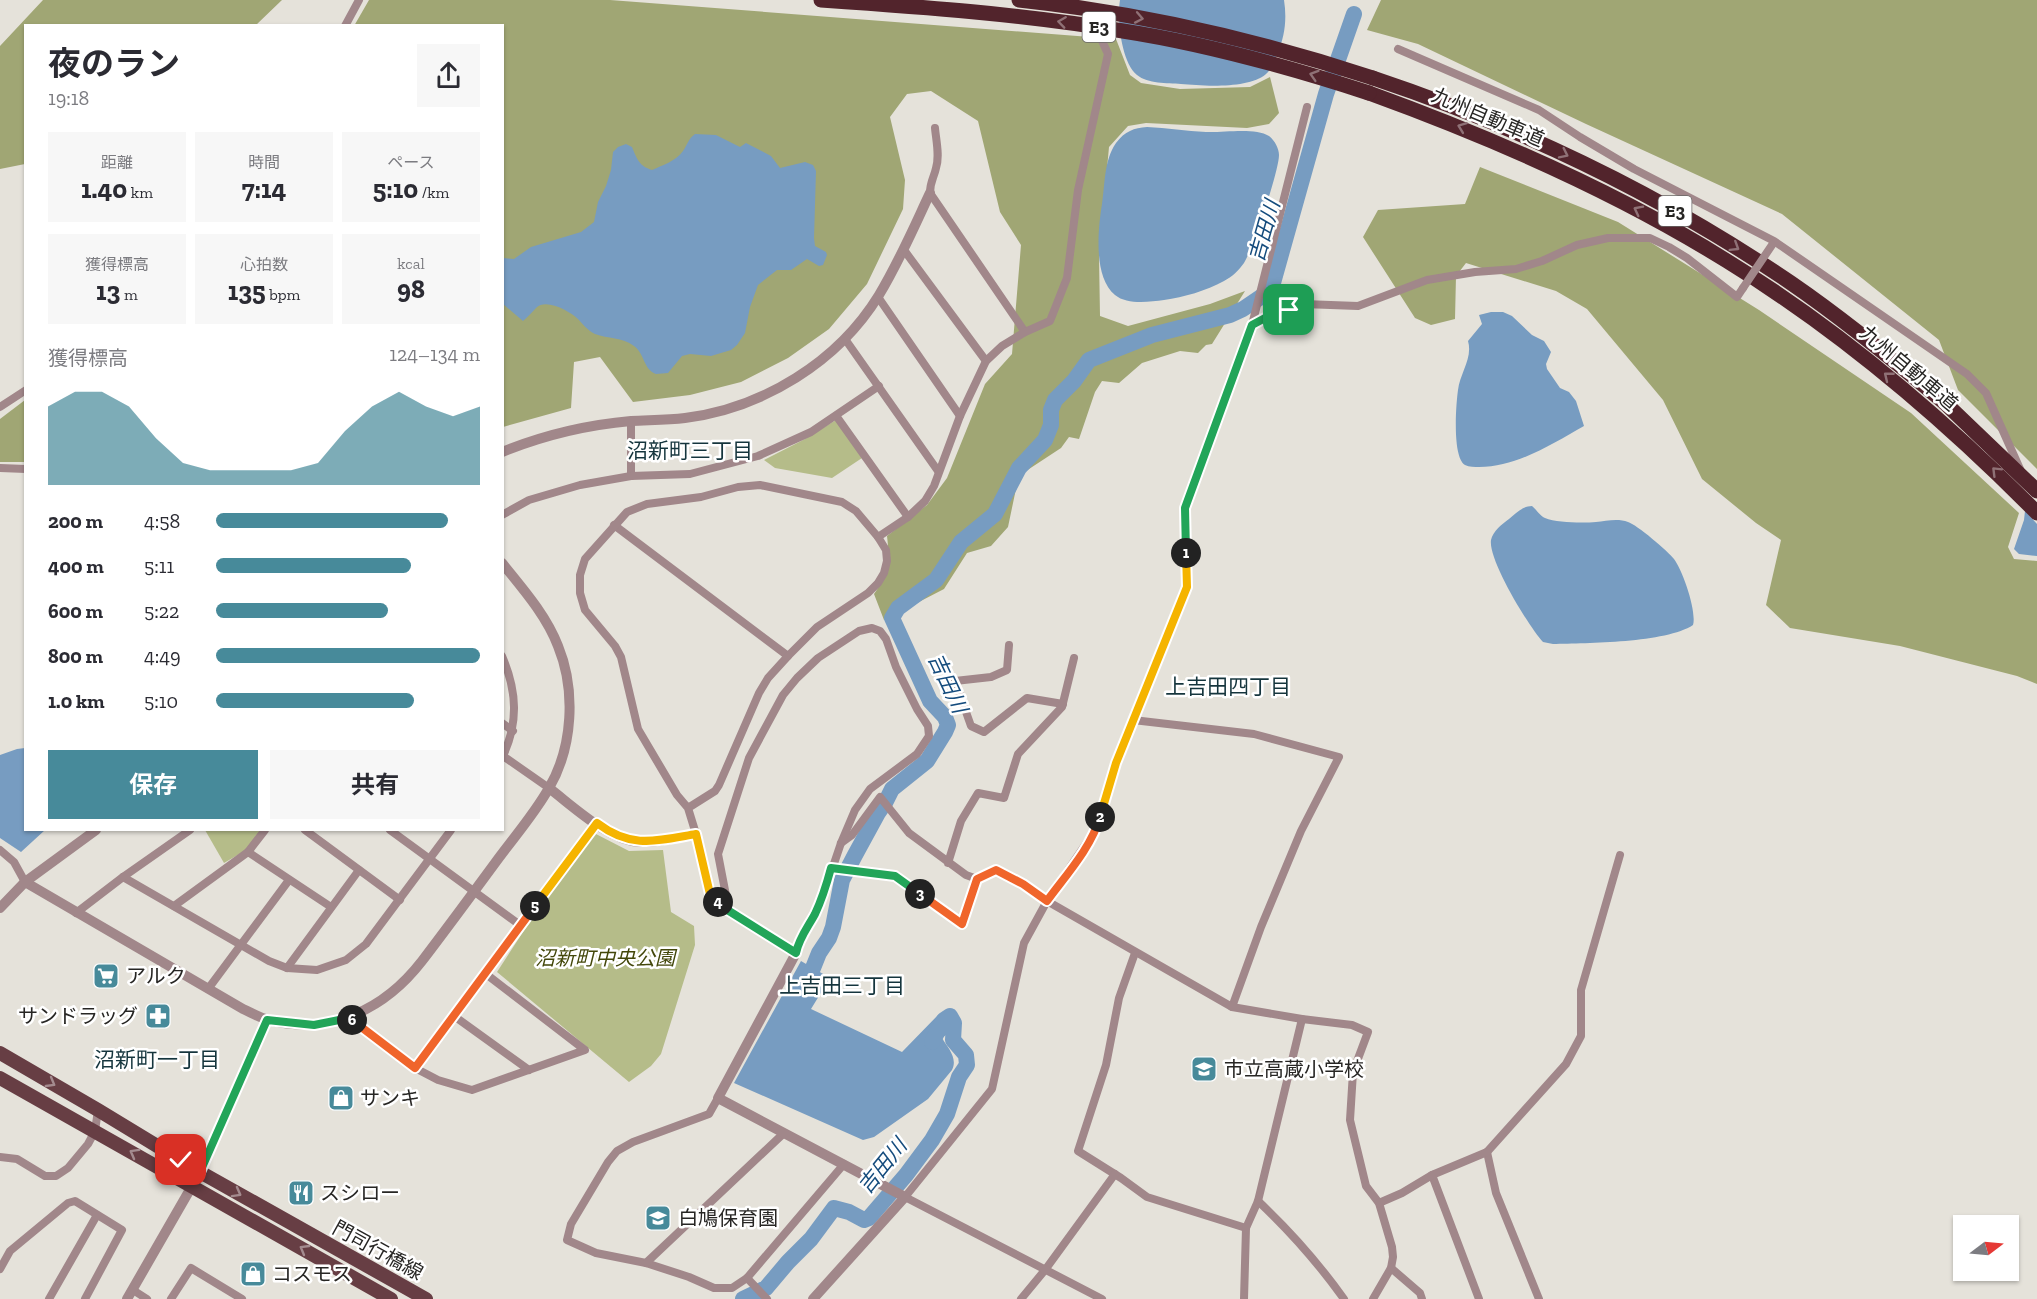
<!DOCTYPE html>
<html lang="ja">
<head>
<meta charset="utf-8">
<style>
	:root { --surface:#fff; --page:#f7f7f7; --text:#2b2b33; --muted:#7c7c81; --accent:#478a9a }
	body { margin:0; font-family:"Zilla Slab","Noto Sans JP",serif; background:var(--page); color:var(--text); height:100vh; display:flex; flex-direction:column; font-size:22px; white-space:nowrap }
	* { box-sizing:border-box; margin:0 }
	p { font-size:20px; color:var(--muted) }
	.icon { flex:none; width:33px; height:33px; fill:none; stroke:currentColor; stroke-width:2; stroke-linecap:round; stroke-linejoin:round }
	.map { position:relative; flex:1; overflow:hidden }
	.side { position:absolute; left:24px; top:24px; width:480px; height:807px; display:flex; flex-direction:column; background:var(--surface); border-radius:0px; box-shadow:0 2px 4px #0004 }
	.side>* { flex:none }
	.needle { width:39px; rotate:74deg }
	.buttons { position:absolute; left:1953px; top:1215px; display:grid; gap:12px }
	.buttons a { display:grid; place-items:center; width:66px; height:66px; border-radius:0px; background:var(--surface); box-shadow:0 2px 4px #0004; font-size:30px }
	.pin { position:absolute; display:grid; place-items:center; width:51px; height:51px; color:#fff; margin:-26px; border-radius:12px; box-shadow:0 3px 9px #0006 }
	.km { position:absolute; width:30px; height:30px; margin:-15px; border-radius:50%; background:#222; color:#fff; font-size:16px; line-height:30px; text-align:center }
	.round { display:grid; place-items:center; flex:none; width:63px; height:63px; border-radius:0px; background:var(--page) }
	.summary { display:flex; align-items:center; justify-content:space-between; height:102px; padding:0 24px }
	h1 { font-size:33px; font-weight:700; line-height:45px }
	.stats { display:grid; grid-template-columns:repeat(3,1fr); gap:9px; height:102px; padding:6px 24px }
	.stats div { display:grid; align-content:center; border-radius:0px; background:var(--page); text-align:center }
	.stats b { font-size:26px; font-weight:700 }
	.stats small { font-size:16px; font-weight:400 }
	.stats p { font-size:16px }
	.chart { height:168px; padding:12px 24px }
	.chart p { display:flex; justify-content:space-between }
	.chart svg { width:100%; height:108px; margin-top:6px; fill:var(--accent); opacity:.7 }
	.action { display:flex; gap:12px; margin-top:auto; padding:12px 24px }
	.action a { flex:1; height:69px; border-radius:0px; background:var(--accent); color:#fff; font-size:24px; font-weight:700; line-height:69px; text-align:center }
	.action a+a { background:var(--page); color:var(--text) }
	ul { padding:0 24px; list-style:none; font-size:20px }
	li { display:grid; grid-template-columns:96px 72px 1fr; align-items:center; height:45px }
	li i { height:15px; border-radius:8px; background:var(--accent) }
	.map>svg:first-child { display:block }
</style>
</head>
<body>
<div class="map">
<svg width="2037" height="1299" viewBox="0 0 2037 1299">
	<rect width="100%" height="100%" fill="#e5e2da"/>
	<g fill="#b5bc89">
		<polygon points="836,420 862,458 832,478 775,468 764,460 805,439"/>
		<polygon points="205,830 261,830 248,849 224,863"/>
		<polygon points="594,833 629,851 663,850 671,912 694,926 695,945 661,1054 651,1066 629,1082 497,972 523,932"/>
	</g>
	<g fill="#a0a674">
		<polygon points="43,0 282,0 256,25 26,26 25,164 0,169 0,46"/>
		<path d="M369 0H610L1116 39 1130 75 1141 83 1180 89 1250 87 1270 77 1279 113 1269 124 1247 128 1146 123 1128 126 1109 147 1099 256 1100 316 1128 326 1210 304 1245 291 1212 344 1206 345 1198 353 1180 351 1142 363 1119 383 1102 381 1095 392 1079 439 1069 437 1061 448 1026 471 1017 484 1008 527 991 546 967 553 944 589 884 620 874 594C888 574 890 560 887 536L927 505 947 478 985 384 1012 354 1021 245 1000 212 978 121 931 91 907 94 890 117 905 180 903 209 867 284 829 329 788 358 741 382 690 395 633 402 600 357 574 362 571 408 503 427 502 26H354Z"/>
		<polygon points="1381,0 2037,0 2037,469 1958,390 1939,340 1782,214 1586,124 1418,44 1367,30"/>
		<polygon points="1480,167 1618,222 1759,310 1911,413 2019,513 2008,547 2014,559 2037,561 2037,684 2017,676 1900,646 1790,628 1766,605 1781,540 1756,523 1702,479 1663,400 1587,309 1556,291 1466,263 1456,276 1455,319 1431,325 1415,318 1363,237 1378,210 1465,204"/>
		<polygon points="25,400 25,462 0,462 0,419"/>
	</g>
	<g fill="#779cc1">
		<path d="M1120 0H1284C1287 19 1285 37 1277 54 1274 60 1272 69 1266 74 1249 89 1204 86 1181 84 1167 83 1148 84 1137 75 1121 62 1117 19 1120 0Z"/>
		<path d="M1147 127C1167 128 1186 131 1206 132 1222 133 1255 127 1269 136 1274 140 1279 148 1279 155 1279 171 1253 248 1244 263 1239 270 1232 277 1224 281 1206 291 1184 297 1164 300 1149 302 1127 305 1115 295 1093 277 1098 229 1102 204 1105 184 1104 160 1116 143 1125 131 1134 128 1147 127Z"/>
		<path d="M695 134 716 135 740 147 746 143 771 156 780 168 805 162 813 165 816 171 814 238 815 246 826 252 827 255 823 265 819 266 807 259 791 270H777L758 285 750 307 745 333 737 345 731 350 711 356 690 354 682 356 668 373 656 374C643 369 645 354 634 346 622 337 608 339 595 334 587 330 583 324 578 319 569 311 546 298 536 308 532 312 528 317 523 321L503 304V258L514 259 531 247 581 232 594 222 598 202 606 186 611 170 613 152 618 147 626 144 632 147C637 159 639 166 652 170 663 165 676 161 683 151 688 144 688 139 695 134Z"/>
		<path d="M1491 312H1503L1512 316 1532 335 1544 341 1551 352 1546 364 1547 369 1560 388 1569 392 1576 401 1584 426C1552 444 1517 467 1479 467 1475 467 1469 467 1465 465 1452 457 1456 404 1458 390 1460 373 1473 358 1468 341L1482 324 1479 315Z"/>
		<path d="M1532 506C1537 510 1540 516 1545 518 1557 523 1584 523 1596 522 1606 521 1618 518 1628 522 1636 524 1669 552 1674 559 1683 571 1697 612 1693 625 1666 643 1587 643 1553 644L1543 642C1529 627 1488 560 1491 540 1493 531 1502 524 1509 519 1516 513 1523 506 1532 506Z"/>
		<polygon points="2025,511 2037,524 2037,556 2019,554 2014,549 2024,520"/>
		<polygon points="25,748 26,830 45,830 21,852 0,838 0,755 17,749"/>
		<path d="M801 961 830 978 811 1009 902 1052 938 1015 950 1032 942 1038C948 1048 958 1058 952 1070L928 1099 874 1137 863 1140 734 1083Z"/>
	</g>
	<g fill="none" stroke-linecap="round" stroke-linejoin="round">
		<g stroke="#779cc1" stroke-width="16">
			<polyline points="805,988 819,953 829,938 833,927 842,880 855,855 878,813 885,803 892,789 927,761 945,732 948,725 945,717 930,701 892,618 898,608 936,580 961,542 995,514 1019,468 1045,440 1051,425 1051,410 1055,400 1074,381 1089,360 1152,335 1230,315 1243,309 1271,290 1326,94 1354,14"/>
			<polyline points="743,1299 766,1288 788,1262 811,1239 834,1208 849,1212 864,1220 869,1218 906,1175 932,1140 947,1114 959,1077 967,1065 966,1055 953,1040 954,1023 950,1016 944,1020 932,1042"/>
		</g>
		<g stroke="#a1878a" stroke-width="8">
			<polyline points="345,26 359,0"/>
			<polyline points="1398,49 1539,110 1580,137 1634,169 1774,241 1967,374 1986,393 2020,469"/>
			<path d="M935 128C936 140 940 156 936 168 934 178 930 181 930 193L1025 332"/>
			<polyline points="904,250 986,361"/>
			<polyline points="878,297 960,416"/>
			<polyline points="1252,325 1278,311 1289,310 1303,304 1358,306 1427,280 1475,272 1516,269 1542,261 1577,245 1608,238 1650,238 1669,247 1687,258 1737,297 1743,288"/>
			<polyline points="845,339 938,471"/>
			<polyline points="0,407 26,390"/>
			<polyline points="837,417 908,517"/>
			<polyline points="631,421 631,476"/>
			<polyline points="0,468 26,469"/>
			<polyline points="502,515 529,500 580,485 631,476 690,474 758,456 811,432 879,386"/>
			<polyline points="614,525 788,656"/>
			<polyline points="878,537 908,517 925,501 934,486 960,416 986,361 1002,346 1025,332 1050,321 1067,278 1078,190 1108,54 1095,25"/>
			<polyline points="1009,645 1007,670 991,677 955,681 971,726 984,732 1027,698 1063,704"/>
			<path d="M502 656C517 691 519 723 502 758"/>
			<polyline points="1133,720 1254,734 1339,757 1301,831 1261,927 1232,1007"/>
			<polyline points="502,723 513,731"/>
			<polyline points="503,756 549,788"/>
			<polyline points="688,808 715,791 719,785 759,693 768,678 788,656 817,627 868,593 878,583 884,573 887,561 886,550 878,537 856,511 842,502 760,485 738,487 701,497 647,504 627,512 585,559 580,575 580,593 585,610 615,646 621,657 638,729 677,795 688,808 696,834"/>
			<polyline points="305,830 400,900"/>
			<polyline points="390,830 520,925"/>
			<polyline points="841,843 852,835 880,797 909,833 966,875 977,879 996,870 1023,884 1047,901 1232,1007 1302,1019 1352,1025 1368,1032 1353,1072 1350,1120 1366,1186 1379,1203 1392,1247 1393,1257 1391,1268 1373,1299"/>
			<polyline points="0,850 14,862 25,882"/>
			<polyline points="248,852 265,830"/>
			<polyline points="948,863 961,821 978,793 1004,798 1018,754 1062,707 1074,658"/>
			<polyline points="832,868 895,876 962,924 977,879"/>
			<polyline points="123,877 269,961 287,968 317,970 346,960 366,944 451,830"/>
			<polyline points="174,906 248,852 331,907"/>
			<polyline points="729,911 718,854 749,758 783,695 797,678 818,658 859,631 872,628 880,631 886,639 896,667 917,709 928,726 929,736 917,754 870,789 855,810 841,843 823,896 814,917 799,940 796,953"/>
			<polyline points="76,913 123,877 190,830"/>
			<polyline points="1135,953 1119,998 1106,1065 1078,1151 1121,1178 1147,1197 1246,1228"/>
			<polyline points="287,968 359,870"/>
			<polyline points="208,989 289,880"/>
			<polyline points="454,1016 529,1070"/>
			<polyline points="349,1018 415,1068 438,1080 472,1090 585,1050 486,974"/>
			<polyline points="415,1068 597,823"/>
			<polyline points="718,1098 709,1114 633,1142 617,1151 608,1162 571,1224 567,1240 596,1253 646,1263 689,1277 714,1288 732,1288 747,1278 844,1164"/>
			<polyline points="1487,1152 1496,1193 1539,1299"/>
			<polyline points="0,1157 17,1159 45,1176 56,1176 68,1168 88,1144 95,1131 98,1110"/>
			<polyline points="1432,1175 1479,1299"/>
			<polyline points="192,1186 267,1020"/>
			<path d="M1258 1201C1290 1231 1319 1264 1344 1299"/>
			<polyline points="1379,1203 1402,1193 1432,1175 1487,1152 1566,1064 1581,1036 1581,990 1620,855"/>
			<polyline points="646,1263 784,1133"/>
			<polyline points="1391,1268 1420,1293 1422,1299"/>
			<polyline points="0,1269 10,1251 68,1203 75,1201 122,1230 85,1299"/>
			<polyline points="747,1278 767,1299"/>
			<polyline points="133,1290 147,1299"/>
			<polyline points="49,1299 97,1215"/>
			<polyline points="171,1299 191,1268 242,1299"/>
			<polyline points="1021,1299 1045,1270 1115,1174"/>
			<polyline points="1102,1299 905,1197 992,1089 1024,943 1047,901 1096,829 1116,763 1187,587 1185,509 1252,325 1307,107"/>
			<polyline points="1244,1299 1246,1228 1258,1201 1302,1019"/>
		</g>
		<g stroke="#a1878a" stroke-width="10">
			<path d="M502 452C544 435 586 425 631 421 649 420 667 420 685 418 763 408 838 362 879 295 899 262 914 227 930 193"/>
			<path d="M549 788C574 807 608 840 640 842 659 843 678 837 696 834L710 894 729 911 796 953 718 1098 905 1197 813 1299"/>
			<path d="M25 882 243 1009C252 1013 260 1018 269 1020 331 1035 384 1010 422 961 448 927 473 893 498 859 515 836 535 813 549 788 573 747 576 690 558 646 546 615 523 589 502 563"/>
			<polyline points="0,908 25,882 96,830"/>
			<polyline points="127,1299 192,1186"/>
		</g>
		<g stroke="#673e44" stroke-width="14">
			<polyline points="0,1053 98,1110 200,1172 426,1299"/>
			<polyline points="0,1078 391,1299"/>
		</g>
		<g stroke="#52242c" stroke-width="15">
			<path d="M1373 78C1520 127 1663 196 1791 283 1845 320 1895 361 1945 403"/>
			<path d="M1369 93C1493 138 1615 191 1727 261 1841 331 1943 418 2037 513"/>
		</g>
		<polyline stroke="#a1878a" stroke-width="8" points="1743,288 1772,245"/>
		<g stroke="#52242c" stroke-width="15">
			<path d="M821 0C922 7 1023 14 1123 31 1207 44 1289 67 1369 93"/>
			<path d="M1019 0C1140 13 1258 40 1373 78"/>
			<polyline points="1945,403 2037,491"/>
		</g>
	</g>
	<defs><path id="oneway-chevron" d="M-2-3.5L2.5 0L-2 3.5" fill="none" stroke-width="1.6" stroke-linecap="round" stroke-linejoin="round" transform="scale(1.5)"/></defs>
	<g stroke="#8f7176">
		<use href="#oneway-chevron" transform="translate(1139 18) rotate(11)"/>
		<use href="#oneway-chevron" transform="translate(1062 22) rotate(-172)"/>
		<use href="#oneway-chevron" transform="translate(1314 75) rotate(-163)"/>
		<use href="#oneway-chevron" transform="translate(1462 127) rotate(-159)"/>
		<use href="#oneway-chevron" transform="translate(1564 154) rotate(26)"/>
		<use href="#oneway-chevron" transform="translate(1638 210) rotate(-153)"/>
		<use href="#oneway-chevron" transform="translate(1735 247) rotate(32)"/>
		<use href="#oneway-chevron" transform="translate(1888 376) rotate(-141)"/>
		<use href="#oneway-chevron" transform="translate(1996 471) rotate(-135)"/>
	</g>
	<g stroke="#a48b8f">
		<use href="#oneway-chevron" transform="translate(51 1083) rotate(30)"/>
		<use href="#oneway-chevron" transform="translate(134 1153) rotate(-151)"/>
		<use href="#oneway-chevron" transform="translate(237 1193) rotate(29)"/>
		<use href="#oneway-chevron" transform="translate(304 1249) rotate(-150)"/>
	</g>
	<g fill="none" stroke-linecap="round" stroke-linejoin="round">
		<g stroke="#fff" stroke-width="12">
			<polyline id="split-1" points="1186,553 1185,508 1252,325 1278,311 1289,310"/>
		</g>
		<g stroke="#fff" stroke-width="12">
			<polyline id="split-2" points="1100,817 1116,763 1187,587 1186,553"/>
		</g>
		<g stroke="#fff" stroke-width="12">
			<path id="split-3" d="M920 894 962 924 977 879 996 870 1023 884 1047 901C1066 875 1091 848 1100 817"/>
		</g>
		<g stroke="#fff" stroke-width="12">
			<path id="split-4" d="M718 902 729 911 796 953C799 938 808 927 815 914 822 899 827 883 831 868L895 876 920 894"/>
		</g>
		<g stroke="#fff" stroke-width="12">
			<path id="split-5" d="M535 906 597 823C631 849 656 841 696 834L710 894 718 902"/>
		</g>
		<g stroke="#fff" stroke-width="12">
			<polyline id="split-6" points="352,1020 415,1068 535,906"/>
		</g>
		<g stroke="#fff" stroke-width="12">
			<polyline id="split-7" points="181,1160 200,1172 267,1020 314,1025 349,1018 352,1020"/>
		</g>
		<use href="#split-1" stroke="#22a559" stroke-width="8"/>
		<use href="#split-2" stroke="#f5b400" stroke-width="8"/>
		<use href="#split-3" stroke="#f0652b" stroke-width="8"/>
		<use href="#split-4" stroke="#22a559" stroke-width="8"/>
		<use href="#split-5" stroke="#f5b400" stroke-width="8"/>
		<use href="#split-6" stroke="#f0652b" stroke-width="8"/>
		<use href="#split-7" stroke="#22a559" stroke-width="8"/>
	</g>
	<defs>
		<g id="supermarket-square" transform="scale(1.35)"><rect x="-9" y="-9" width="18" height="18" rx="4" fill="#478a9a" stroke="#fff"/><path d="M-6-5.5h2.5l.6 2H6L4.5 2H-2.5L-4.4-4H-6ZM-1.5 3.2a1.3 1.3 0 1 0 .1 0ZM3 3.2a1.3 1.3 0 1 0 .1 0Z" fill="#fff"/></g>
		<g id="pharmacy-square" transform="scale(1.35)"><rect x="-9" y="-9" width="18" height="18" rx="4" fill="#478a9a" stroke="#fff"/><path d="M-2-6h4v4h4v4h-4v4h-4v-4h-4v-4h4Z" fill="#fff"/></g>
		<g id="school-square" transform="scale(1.35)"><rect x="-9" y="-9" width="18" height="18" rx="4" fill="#478a9a" stroke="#fff"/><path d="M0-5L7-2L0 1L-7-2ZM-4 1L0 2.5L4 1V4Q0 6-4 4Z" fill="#fff"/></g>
		<g id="shop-square" transform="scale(1.35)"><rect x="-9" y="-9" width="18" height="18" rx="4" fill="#478a9a" stroke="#fff"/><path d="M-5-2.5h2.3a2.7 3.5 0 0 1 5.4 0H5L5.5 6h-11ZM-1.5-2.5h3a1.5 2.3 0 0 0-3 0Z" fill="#fff"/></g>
		<g id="restaurant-square" transform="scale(1.35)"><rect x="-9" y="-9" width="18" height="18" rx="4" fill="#478a9a" stroke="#fff"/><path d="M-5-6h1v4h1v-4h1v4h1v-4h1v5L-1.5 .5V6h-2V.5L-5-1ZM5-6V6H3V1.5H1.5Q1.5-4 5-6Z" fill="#fff"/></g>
	</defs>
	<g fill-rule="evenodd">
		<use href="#supermarket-square" x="106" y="976"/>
		<use href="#pharmacy-square" x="158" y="1016"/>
		<use href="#school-square" x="1204" y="1069"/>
		<use href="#shop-square" x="341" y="1098"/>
		<use href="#restaurant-square" x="301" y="1193"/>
		<use href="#school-square" x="658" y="1218"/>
		<use href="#shop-square" x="253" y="1274"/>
	</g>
	<g text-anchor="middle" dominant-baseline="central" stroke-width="5" stroke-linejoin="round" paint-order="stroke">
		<g fill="#fff" stroke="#686766" stroke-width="1.5">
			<rect x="1082.5" y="12" width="33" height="30" rx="4.5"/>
			<rect x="1658.5" y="196" width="33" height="30" rx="4.5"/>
		</g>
		<g font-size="18" font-weight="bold" fill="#272624">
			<text x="1099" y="27">E3</text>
			<text x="1675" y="211">E3</text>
		</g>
		<g font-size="20" fill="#272624" stroke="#fff">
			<text transform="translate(1488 117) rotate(23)">九州自動車道</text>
			<text transform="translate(1909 368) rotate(40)">九州自動車道</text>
			<text transform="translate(378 1250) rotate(29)">門司行橋線</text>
		</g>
		<g font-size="20" font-style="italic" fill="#43470a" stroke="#fff">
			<text x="605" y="958">沼新町中央公園</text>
		</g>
		<g font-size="20" fill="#272624" stroke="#fff" text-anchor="start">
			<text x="126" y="976">アルク</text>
			<text x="138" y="1016" text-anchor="end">サンドラッグ</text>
			<text x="1224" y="1069">市立高蔵小学校</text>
			<text x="360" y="1098">サンキ</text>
			<text x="320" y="1193">スシロー</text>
			<text x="678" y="1218">白鳩保育園</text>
			<text x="272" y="1274">コスモス</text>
		</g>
		<g font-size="21" font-style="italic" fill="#154c7d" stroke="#fff">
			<text transform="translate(1264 231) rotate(-74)">吉田川</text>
			<text transform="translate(948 683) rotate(65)">吉田川</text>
			<text transform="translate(882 1166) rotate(-51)">吉田川</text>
		</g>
		<g font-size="21" fill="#15353d" stroke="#fff">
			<text x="690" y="450">沼新町三丁目</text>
			<text x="1228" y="686">上吉田四丁目</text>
			<text x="842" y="985">上吉田三丁目</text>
			<text x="157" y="1059">沼新町一丁目</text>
		</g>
	</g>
</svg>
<div class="buttons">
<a><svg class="needle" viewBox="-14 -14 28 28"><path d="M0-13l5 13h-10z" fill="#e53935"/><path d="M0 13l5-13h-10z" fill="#7c7c81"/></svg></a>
</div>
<div class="pin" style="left:1289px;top:310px;background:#1e9e55"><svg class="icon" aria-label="arrive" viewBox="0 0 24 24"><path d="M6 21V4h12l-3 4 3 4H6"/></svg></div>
<div class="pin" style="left:181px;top:1160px;background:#d93025"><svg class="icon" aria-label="check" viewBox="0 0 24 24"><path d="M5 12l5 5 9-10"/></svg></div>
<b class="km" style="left:1186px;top:553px">1</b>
<b class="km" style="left:1100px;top:817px">2</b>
<b class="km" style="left:920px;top:894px">3</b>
<b class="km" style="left:718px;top:902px">4</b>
<b class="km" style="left:535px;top:906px">5</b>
<b class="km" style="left:352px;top:1020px">6</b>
<section class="side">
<div class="summary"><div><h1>夜のラン</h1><p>19:18</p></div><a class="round"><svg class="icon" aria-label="share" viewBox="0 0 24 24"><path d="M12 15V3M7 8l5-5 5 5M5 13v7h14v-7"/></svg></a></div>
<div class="stats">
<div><p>距離</p><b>1.40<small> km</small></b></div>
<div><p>時間</p><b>7:14</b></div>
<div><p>ペース</p><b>5:10<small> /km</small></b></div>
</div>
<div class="stats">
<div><p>獲得標高</p><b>13<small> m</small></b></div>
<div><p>心拍数</p><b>135<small> bpm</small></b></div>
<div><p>kcal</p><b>98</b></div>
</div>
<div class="chart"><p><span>獲得標高</span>124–134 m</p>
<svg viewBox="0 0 160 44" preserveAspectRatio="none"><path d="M0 44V12L10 6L20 6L30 12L40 25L50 35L60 38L70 38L80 38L90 38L100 35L110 22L120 12L130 6L140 12L150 16L160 12V44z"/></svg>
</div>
<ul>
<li><b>200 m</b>4:58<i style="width:88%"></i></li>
<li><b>400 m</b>5:11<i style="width:74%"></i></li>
<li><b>600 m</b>5:22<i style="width:65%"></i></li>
<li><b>800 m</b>4:49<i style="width:100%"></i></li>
<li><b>1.0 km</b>5:10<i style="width:75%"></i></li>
</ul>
<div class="action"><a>保存</a><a>共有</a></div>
</section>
</div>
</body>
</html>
